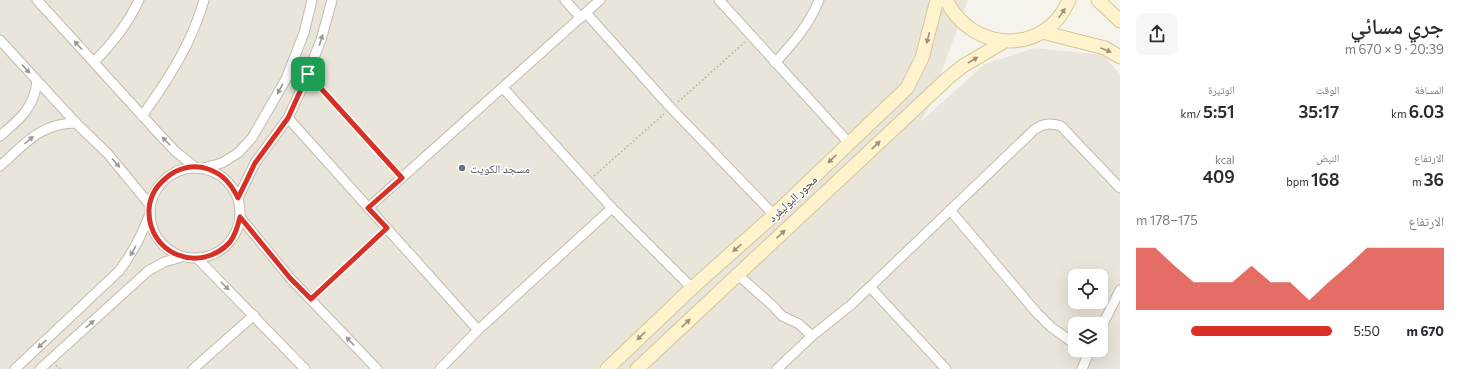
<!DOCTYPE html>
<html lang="ar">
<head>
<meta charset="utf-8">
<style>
	:root { --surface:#fff; --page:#f7f7f7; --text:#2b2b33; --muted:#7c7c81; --accent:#d93025 }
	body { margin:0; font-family:Commissioner,"Noto Naskh Arabic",sans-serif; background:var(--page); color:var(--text); direction:rtl; height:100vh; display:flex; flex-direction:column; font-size:15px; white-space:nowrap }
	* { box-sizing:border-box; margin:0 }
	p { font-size:13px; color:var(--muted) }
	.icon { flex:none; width:22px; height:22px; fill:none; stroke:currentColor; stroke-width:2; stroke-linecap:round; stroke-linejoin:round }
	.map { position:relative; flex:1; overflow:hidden; direction:ltr }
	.panel { display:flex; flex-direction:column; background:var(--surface); width:340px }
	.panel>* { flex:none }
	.tools { position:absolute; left:1068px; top:269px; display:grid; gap:8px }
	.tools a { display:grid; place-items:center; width:40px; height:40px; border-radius:8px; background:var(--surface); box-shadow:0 4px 16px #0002; font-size:20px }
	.pin { position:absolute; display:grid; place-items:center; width:34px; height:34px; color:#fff; margin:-17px; border-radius:8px; box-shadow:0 2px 6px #0006 }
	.round { display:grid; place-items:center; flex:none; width:42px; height:42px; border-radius:8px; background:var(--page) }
	.headline { display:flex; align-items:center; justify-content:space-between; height:68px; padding:0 16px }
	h1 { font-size:22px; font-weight:600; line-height:30px }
	.stats { display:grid; grid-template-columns:repeat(3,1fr); gap:6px; height:68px; padding:4px 16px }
	.stats div { display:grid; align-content:center }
	.stats b { font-size:17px; font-weight:600 }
	.stats small { font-size:11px; font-weight:400 }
	.stats p { font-size:11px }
	.chart { height:112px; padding:8px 16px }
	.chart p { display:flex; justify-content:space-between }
	.chart svg { width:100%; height:72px; margin-top:4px; fill:var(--accent); opacity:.7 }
	ul { padding:0 16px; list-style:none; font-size:13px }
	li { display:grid; grid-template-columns:64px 48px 1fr; align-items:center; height:30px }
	li i { height:10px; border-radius:5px; background:var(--accent) }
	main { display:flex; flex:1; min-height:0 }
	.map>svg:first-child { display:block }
</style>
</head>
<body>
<main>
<section class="panel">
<div class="headline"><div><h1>جري مسائي</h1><p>20:39 · 9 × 670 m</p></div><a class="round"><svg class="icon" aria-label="share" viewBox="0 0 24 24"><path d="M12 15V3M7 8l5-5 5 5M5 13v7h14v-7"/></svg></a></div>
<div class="stats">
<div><p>المسافة</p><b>6.03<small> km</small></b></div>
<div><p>الوقت</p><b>35:17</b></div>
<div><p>الوتيرة</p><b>5:51<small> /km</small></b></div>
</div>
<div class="stats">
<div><p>الارتفاع</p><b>36<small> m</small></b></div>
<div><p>النبض</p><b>168<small> bpm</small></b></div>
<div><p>kcal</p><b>409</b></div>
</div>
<div class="chart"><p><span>الارتفاع</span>175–178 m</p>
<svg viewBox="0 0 160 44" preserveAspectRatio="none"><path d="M0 44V6L10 6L20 17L30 27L40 27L50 27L60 17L70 27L80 27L90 38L100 27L110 17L120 6L130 6L140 6L150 6L160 6V44z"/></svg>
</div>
<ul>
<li><b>670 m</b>5:50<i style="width:72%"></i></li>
</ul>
</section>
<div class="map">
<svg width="1120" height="369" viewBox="0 0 1120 369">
	<rect width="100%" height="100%" fill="#f6f3ec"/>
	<path fill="#eae5da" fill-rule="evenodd" d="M0 0H968L928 108 920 122 985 64 1034 48 1103 55 1120 74V369H0ZM1075 276H1101V302H1075ZM1075 324H1101V350H1075Z"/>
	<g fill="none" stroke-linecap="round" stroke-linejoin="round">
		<g stroke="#c2bbae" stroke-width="11">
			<g id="street">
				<polyline points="37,0 159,134 175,151 195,167"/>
				<polyline points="565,0 581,18"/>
				<polyline points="719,0 849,143"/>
				<polyline points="586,13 671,108 774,215"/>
				<polyline points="0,40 76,123 108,154 150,205"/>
				<path d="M94 62C113 43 128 24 139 0"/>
				<path d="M775 63C793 43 809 25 819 0"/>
				<polyline points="503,88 612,208 692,288"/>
				<path d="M142 116C168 80 192 43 204 0"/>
				<polyline points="288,118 478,330"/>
				<path d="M0 136C20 119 34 108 37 81"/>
				<path d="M0 166C25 144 40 123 76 123"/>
				<circle cx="195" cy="213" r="45"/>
				<polyline points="203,168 222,163 238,153 252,138 286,79 304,33 312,0"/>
				<polyline points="238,198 255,163 288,118 302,88 321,40 332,0"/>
				<polyline points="368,208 600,0"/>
				<polyline points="950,210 1036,312 1051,327 1075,344"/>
				<polyline points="240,217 290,278 377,369"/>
				<polyline points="197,258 305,369"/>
				<polyline points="738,275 773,306 782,316 799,324 812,336"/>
				<polyline points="870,287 946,369"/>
				<polyline points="1101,328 1120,290"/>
				<path d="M15 369 119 271C132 254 141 237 149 216"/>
				<polyline points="40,369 148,271 164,262 182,257"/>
				<polyline points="193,369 254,315"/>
				<polyline points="440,369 478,330 612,208"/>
				<path d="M777 369 812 336 852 304 1034 130C1044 123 1050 123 1061 126L1120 188"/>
				<polyline points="1082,369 1090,350"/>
			</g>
		</g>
		<g stroke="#d6c79b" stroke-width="15">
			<g id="secondary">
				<path d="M946 0C972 53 1046 56 1069 0"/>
				<polyline points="1098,0 1120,21"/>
				<polyline points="1042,32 1105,48 1120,57"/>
				<polyline points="607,369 692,288 774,215 907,88 922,58 937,0"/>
				<polyline points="637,369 948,78 963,66 1005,41"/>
			</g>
		</g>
		<g stroke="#c4b79f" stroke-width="1.5" stroke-dasharray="2 2" stroke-linecap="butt">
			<polyline points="314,81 396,172"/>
			<polyline points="678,102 745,42"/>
			<polyline points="594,176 664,114"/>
			<polyline points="317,294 381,234"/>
			<polyline points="56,365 60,369"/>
		</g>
		<use href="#street" stroke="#fff" stroke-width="9"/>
		<use href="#secondary" stroke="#fff3cd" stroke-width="13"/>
	</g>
	<defs><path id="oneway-solid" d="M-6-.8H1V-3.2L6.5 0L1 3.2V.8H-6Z"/></defs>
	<g fill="#9c937c">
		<use href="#oneway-solid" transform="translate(1062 13) rotate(-55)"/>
		<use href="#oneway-solid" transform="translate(928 38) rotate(105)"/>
		<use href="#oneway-solid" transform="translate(1106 50) rotate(22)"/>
		<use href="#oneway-solid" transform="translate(973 60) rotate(-30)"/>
		<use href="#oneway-solid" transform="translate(876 145) rotate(-43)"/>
		<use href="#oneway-solid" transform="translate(832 159) rotate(136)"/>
		<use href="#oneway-solid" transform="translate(781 234) rotate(-43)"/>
		<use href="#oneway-solid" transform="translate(737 248) rotate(139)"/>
		<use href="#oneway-solid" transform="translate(686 323) rotate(-43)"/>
		<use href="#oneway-solid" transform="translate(641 336) rotate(136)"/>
	</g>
	<g fill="#9c9892">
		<use href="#oneway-solid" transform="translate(321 40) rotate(-72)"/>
		<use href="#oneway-solid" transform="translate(78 45) rotate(-132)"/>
		<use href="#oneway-solid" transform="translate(26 69) rotate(47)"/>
		<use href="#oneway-solid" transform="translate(280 89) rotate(119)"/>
		<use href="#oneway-solid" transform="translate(29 140) rotate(-42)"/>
		<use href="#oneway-solid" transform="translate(166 141) rotate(-135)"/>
		<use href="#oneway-solid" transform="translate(116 163) rotate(49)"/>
		<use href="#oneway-solid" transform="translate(133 251) rotate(120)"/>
		<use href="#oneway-solid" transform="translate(225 286) rotate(45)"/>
		<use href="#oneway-solid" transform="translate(90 324) rotate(-42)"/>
		<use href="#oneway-solid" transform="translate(350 341) rotate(-133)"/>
		<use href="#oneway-solid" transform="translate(42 344) rotate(137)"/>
	</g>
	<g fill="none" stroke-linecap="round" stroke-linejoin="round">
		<g stroke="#fff" stroke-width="8">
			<path id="route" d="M308 74 402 178 368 208 387 228 311 299 290 278 240 217C238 225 236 234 230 242 200 275 147 254 149 209 150 197 156 186 166 178 177 168 193 164 208 169 223 174 231 184 238 198L255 163 288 118Z"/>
		</g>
		<use href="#route" stroke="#d93025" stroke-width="5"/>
	</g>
	<circle fill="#6b7280" stroke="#fff" stroke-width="1.5" cx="462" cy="168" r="4"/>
	<g text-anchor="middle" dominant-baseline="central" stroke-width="3" stroke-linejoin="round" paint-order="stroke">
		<g font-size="12" fill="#5b616d" stroke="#fff" text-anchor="start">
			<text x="470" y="168">مسجد الكويت</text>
		</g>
		<g font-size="12" fill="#4b4439" stroke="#fff">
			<text transform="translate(792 198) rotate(-43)">محور البوليفرد</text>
		</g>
	</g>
</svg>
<div class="tools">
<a><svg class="icon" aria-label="locate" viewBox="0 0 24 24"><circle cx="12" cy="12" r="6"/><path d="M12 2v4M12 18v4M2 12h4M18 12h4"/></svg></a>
<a><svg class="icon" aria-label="layers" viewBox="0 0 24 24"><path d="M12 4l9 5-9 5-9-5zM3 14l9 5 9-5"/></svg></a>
</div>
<div class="pin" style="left:308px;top:74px;background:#1e9e55"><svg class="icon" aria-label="arrive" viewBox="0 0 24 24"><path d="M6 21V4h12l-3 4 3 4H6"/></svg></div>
</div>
</main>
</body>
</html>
